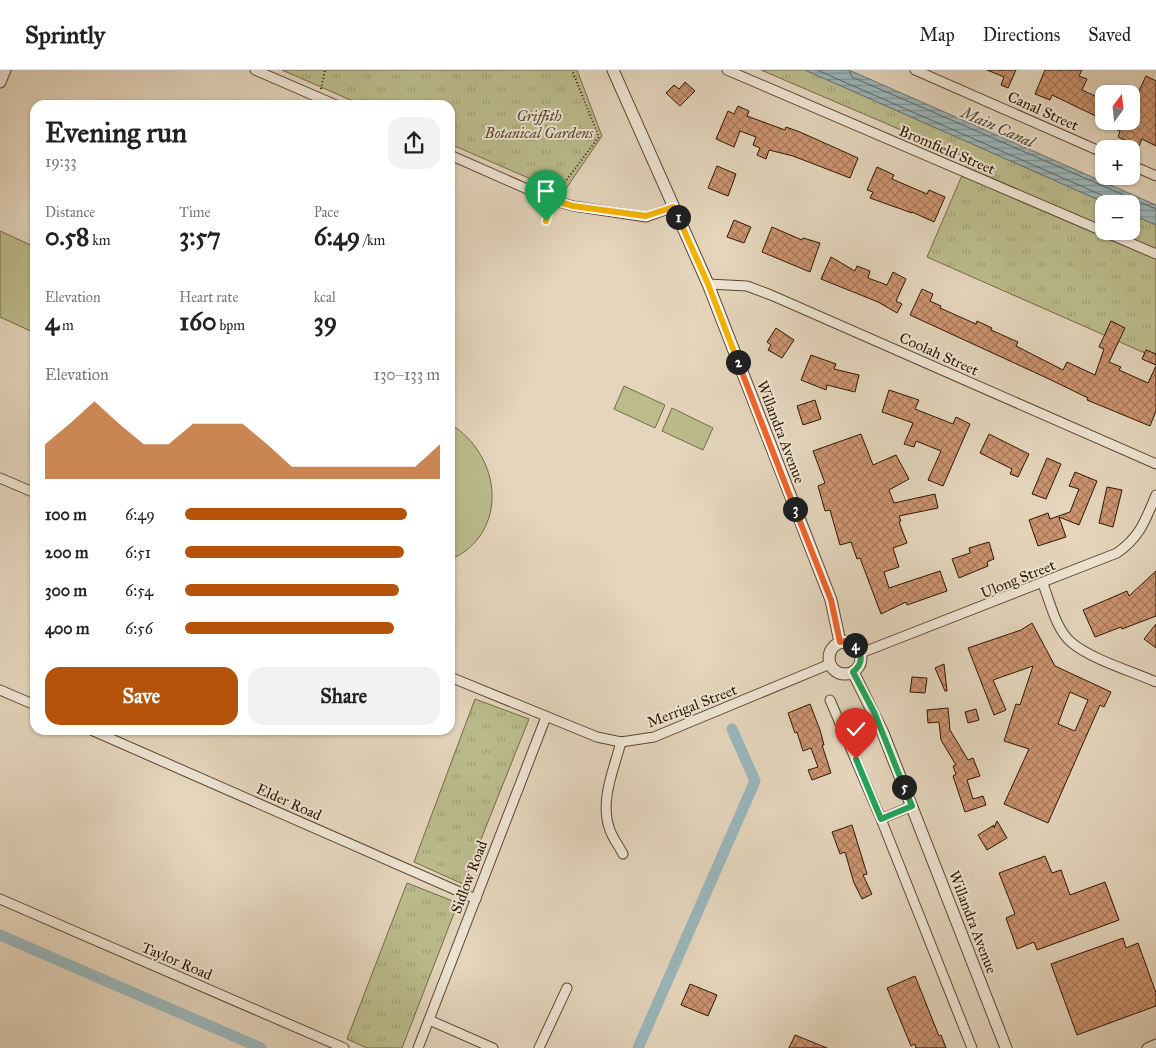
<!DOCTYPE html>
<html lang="en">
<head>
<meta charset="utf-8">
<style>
	:root { --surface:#fff; --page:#f2f2f2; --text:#222; --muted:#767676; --line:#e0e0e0; --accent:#b45309 }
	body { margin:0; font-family:"IM FELL Great Primer",serif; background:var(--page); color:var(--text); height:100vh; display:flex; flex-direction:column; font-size:19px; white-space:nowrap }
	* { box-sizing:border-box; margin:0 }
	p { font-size:16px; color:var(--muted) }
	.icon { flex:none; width:28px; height:28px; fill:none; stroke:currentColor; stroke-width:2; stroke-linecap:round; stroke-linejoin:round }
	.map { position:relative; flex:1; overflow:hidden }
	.panel { position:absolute; left:30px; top:30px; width:425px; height:635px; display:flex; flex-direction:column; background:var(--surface); border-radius:15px; box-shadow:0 1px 4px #0004 }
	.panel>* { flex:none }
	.needle { width:32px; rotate:15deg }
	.tools { position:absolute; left:1095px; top:15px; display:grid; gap:10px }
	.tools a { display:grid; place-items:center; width:45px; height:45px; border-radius:10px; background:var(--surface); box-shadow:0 1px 4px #0004; font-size:25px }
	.pin { position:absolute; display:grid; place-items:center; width:42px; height:42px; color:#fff; margin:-51px -21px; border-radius:50% 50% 50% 0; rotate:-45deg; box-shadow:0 0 5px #0007 }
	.pin .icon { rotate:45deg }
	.km { position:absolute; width:25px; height:25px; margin:-12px; border-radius:50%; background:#222; color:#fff; font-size:14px; line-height:25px; text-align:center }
	.round { display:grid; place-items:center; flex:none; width:52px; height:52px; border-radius:15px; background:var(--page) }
	.head { display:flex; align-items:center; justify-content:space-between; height:85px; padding:0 15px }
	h1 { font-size:28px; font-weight:700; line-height:38px }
	.figures { display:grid; grid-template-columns:repeat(3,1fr); gap:8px; height:85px; padding:5px 15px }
	.figures div { display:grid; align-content:center }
	.figures b { font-size:25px; font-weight:700 }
	.figures small { font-size:14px; font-weight:400 }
	.figures p { font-size:14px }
	.chart { height:140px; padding:10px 15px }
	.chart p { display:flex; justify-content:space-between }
	.chart svg { width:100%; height:90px; margin-top:5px; fill:var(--accent); opacity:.7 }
	.action { display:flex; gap:10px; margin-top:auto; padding:10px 15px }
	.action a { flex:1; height:58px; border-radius:15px; background:var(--accent); color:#fff; font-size:20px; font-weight:700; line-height:58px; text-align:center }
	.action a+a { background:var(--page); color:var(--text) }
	ul { padding:0 15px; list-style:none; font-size:16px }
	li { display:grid; grid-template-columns:80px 60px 1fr; align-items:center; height:38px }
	li i { height:12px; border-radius:6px; background:var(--accent) }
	header { display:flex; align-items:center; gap:30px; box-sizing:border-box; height:70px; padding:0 25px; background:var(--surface); border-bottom:1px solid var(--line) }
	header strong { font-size:24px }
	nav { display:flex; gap:28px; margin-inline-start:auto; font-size:18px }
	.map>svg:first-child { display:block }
</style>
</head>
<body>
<header>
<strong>Sprintly</strong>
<nav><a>Map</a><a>Directions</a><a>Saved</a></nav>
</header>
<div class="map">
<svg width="1156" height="978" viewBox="0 0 1156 978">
	<defs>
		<pattern id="park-tufts" width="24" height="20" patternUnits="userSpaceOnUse" patternTransform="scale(1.25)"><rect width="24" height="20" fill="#bbbb8c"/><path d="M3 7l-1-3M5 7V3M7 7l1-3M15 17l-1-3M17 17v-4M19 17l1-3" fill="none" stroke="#a1a077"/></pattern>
		<pattern id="water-rules" width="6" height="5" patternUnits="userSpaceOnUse" patternTransform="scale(1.25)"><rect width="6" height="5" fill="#9ab6bb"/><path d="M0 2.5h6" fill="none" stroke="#7e9396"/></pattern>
		<pattern id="building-cross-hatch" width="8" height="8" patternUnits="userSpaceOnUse" patternTransform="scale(1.25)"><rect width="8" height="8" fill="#cc9470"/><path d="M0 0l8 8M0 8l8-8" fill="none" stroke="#a6785a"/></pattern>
	</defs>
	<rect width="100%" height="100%" fill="#e4d5bc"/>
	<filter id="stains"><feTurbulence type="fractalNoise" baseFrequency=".004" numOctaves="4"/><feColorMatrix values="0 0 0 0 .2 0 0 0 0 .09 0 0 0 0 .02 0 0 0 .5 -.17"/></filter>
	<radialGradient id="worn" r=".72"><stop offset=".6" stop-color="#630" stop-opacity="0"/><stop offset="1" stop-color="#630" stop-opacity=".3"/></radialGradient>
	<g fill="#bbbb8c" stroke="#766946">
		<polygon points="0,161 35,177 35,263 0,247"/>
		<polygon points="624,316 665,335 655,358 614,339"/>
		<polygon points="672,338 713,358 703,380 662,361"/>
		<path d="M450 354C502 385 510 463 450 490Z"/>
	</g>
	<g fill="url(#park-tufts)" stroke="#766946">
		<polygon points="282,0 577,0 602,66 563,123 450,74 450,35 362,35"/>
		<polygon points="761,0 805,0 1108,134 1104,134 1104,161 1131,161 1131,144 1156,155 1156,288 927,187 969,89"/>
		<polygon points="475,629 529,649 463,814 414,792"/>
		<polygon points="407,813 458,833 402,978 367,978 347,969"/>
	</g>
	<polygon fill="url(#water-rules)" stroke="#707670" points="805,0 849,0 1156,135 1156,155 1131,144 1131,134 1108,134"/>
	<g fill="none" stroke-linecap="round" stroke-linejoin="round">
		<g stroke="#65665e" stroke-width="1">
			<polyline points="817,0 1106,127 1109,134"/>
			<polyline points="849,0 852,7 1156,139"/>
		</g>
		<g stroke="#9ab6bb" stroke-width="11">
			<polyline points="0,865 261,978"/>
			<polyline points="638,978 755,711 732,659"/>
		</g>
	</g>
	<g fill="url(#building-cross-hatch)" stroke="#301700" fill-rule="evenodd">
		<polygon points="987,0 1016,0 1008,18 1001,15 1004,7"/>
		<polygon points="1045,0 1082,0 1079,6 1087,9 1082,20 1104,30 1104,50 1052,25 1050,30 1035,24"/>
		<polygon points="1146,6 1156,11 1156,76 1142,69 1139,76 1118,67 1120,61 1098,51 1131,51 1131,38"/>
		<polygon points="685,12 695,21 680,36 666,23 674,15 679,19"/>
		<polygon points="738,36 749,41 747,46 785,60 786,57 800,62 858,88 850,108 793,86 769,80 766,89 757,85 760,78 753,75 756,67 740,61 734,77 716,69 728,41 734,44"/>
		<polygon points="717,96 736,104 728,126 708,118"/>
		<polygon points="877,97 894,105 892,109 927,124 929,120 945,127 934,152 912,142 912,143 870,128 873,122 867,120"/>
		<polygon points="734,150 751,157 744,173 727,167"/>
		<polygon points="772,157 802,170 803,168 820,173 810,202 762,182"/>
		<polygon points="831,187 855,201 857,196 870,201 868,208 887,215 893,202 906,209 896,231 902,234 897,243 878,232 821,209"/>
		<polygon points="922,219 933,224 930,231 941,236 940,238 976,254 977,251 992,258 991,260 1018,272 1016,276 1063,300 1067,292 1095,305 1104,279 1099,277 1111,251 1125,258 1109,292 1121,297 1119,300 1148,313 1156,296 1156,341 1150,356 1087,330 1088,328 1049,309 910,245"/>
		<polygon points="776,258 794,270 782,288 768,280 771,275 767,272"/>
		<polygon points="1146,280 1156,284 1156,295 1142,289"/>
		<polygon points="811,285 836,294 834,299 859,305 855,322 827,315 826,320 801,310"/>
		<polygon points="889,320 919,330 915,339 953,354 956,347 970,354 943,416 928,410 941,381 916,371 914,377 904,374 913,353 882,342"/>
		<polygon points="815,330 821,349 803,355 797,336"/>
		<polygon points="861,364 873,395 896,385 909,409 889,420 894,433 935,424 938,438 899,446 901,451 899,452 907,473 893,478 899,497 884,502 889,518 940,501 947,521 907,535 906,532 881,544 860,488 857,489 851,472 840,475 830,440 825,441 818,416 825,413 813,381"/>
		<polygon points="989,364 1029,384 1018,407 1010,404 1012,399 980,383"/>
		<polygon points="1047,388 1061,394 1046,429 1032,424"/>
		<polygon points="1075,402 1097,411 1079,455 1059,447 1066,467 1038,476 1029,450 1048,443 1050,449 1070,442 1079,419 1069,416"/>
		<polygon points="1107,417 1122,420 1113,457 1099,453"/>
		<polygon points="989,472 994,489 987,492 988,496 959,508 952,489 970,483 969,478"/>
		<polygon points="1156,501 1156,546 1122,559 1121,557 1095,567 1083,540 1127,521 1129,526"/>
		<path d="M1032 553 1055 596 1111 622 1104 637 1100 635 1048 753 1004 734 1029 679 1004 671 1016 634 1020 635 1033 596 993 610 1006 640 994 645 968 578 1021 560ZM1070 622 1088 630 1075 661 1058 654Z"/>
		<polygon points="1156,554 1156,578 1144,569"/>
		<polygon points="944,594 947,621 945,621 935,598"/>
		<polygon points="912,607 927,608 925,623 910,622"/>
		<polygon points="810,634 820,660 824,675 822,675 831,703 812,710 808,700 818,697 811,678 803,681 797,662 795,663 788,643"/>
		<polygon points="948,638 950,660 968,690 973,688 980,706 967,710 973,729 983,726 986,735 965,742 953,706 956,704 953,696 956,695 941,670 939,652 928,653 927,640"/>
		<polygon points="976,639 979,650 968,653 965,642"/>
		<polygon points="997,751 1007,768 987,780 978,765 994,755 994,758"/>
		<polygon points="852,755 867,804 863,805 872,824 862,829 854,813 845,782 840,784 832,762"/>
		<polygon points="1045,786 1052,803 1061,800 1070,825 1105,812 1119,850 1037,880 1034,872 1017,879 1006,848 1015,844 999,803"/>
		<polygon points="1123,868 1126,878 1138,873 1156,923 1156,936 1077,965 1051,894"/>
		<polygon points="915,906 939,966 941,965 946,978 916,978 915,974 911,976 887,918"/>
		<polygon points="690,914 717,925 708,946 681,935"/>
		<polygon points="795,965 827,978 789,978"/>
	</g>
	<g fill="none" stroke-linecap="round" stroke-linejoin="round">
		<g stroke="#5d462f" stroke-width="11">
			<g id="minor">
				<polyline points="255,0 336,35"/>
				<polyline points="727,0 1156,184"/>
				<polyline points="915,0 1104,83"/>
				<polyline points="450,85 552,130 573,136 646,147 673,137"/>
				<polyline points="1131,95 1156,106"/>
				<polyline points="708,214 747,216 771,225 1156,394"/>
				<polyline points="0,408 35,423"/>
				<path d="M1043 514C1050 532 1056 560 1072 573 1093 590 1131 601 1156 612"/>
				<path d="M861 583 1117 483C1140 467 1145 451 1156 425"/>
				<polyline points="450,607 597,667 621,672 654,667 830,594"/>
				<polyline points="0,620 35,635"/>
				<polyline points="830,630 881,749 972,978"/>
				<polyline points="91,660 476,829"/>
				<path d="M621 672C614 699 599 732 610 760 613 769 619 776 623 784"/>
				<polyline points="881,749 912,736"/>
				<polyline points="0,829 344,978"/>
				<polyline points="429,950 493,978"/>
				<polyline points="418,978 546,647"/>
				<polyline points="539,978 567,918"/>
				<polyline points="1147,978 1156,974"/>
			</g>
		</g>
		<g stroke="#5d462f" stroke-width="13">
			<g id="tertiary">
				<polyline points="613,0 708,214 831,530 840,572"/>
				<polyline points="0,12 5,0"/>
				<circle cx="845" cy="588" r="16"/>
				<polyline points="853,602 883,663 1006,978"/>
			</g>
		</g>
		<g stroke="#301700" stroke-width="2" stroke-dasharray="1 2.5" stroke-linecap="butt">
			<polyline points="321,19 325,0"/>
			<polyline points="558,121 599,67 572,0"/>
			<polyline points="547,151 551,139"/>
		</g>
		<use href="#minor" stroke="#ede4d3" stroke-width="9"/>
		<use href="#tertiary" stroke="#ede4d3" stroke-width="11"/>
	</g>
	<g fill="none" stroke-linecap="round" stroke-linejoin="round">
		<g stroke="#fff" stroke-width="10">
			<polyline id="split-1" points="546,151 552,130 573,136 646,146 673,137 678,147"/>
		</g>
		<g stroke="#fff" stroke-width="10">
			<polyline id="split-2" points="678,147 708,214 738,292"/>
		</g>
		<g stroke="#fff" stroke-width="10">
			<polyline id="split-3" points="738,292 795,439"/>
		</g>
		<g stroke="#fff" stroke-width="10">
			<polyline id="split-4" points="795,439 831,530 840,572 846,571 855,575"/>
		</g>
		<g stroke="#fff" stroke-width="10">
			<path id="split-5" d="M855 575C863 584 863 594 853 602L875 644 904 717"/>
		</g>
		<g stroke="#fff" stroke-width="10">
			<polyline id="split-6" points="856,689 881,749 912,736 904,717"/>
		</g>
		<use href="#split-1" stroke="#f5b400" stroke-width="6"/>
		<use href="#split-2" stroke="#f5b400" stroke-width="6"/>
		<use href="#split-3" stroke="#f0652b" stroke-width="6"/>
		<use href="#split-4" stroke="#f0652b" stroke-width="6"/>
		<use href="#split-5" stroke="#22a559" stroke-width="6"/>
		<use href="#split-6" stroke="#22a559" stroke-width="6"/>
	</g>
	<g text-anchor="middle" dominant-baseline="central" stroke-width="4" stroke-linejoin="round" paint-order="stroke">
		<g font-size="15" fill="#301700" stroke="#ede4d3">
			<text transform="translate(1043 41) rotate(24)">Canal Street</text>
			<text transform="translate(947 80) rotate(23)">Bromfield Street</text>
			<text transform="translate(939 284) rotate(24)">Coolah Street</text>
			<text transform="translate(781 362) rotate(69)">Willandra Avenue</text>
			<text transform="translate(1018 509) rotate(-22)">Ulong Street</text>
			<text transform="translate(692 636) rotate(-21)">Merrigal Street</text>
			<text transform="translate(289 732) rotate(24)">Elder Road</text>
			<text transform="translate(469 807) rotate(-69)">Sidlow Road</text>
			<text transform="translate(973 852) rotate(69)">Willandra Avenue</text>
			<text transform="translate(177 891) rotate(23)">Taylor Road</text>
		</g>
		<g font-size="15" font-style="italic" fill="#5a482a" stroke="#ede4d3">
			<text x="539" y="46">Griffith<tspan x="539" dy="17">Botanical Gardens</tspan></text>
		</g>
		<g font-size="16" font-style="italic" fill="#504738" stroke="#ede4d3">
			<text transform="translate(998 57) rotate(24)">Main Canal</text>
		</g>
	</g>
	<rect width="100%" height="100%" filter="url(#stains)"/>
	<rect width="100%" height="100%" fill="url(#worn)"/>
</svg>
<div class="tools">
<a><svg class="needle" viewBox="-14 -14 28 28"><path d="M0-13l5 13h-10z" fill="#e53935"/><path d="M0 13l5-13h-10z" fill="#767676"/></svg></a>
<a>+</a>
<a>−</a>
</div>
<div class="pin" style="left:546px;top:151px;background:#1e9e55"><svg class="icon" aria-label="arrive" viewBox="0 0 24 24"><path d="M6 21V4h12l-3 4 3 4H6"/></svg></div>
<div class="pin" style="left:856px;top:689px;background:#d93025"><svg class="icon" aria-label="check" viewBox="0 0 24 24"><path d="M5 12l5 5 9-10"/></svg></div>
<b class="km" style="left:678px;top:147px">1</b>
<b class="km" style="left:738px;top:292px">2</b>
<b class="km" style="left:795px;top:439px">3</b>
<b class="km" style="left:855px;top:575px">4</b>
<b class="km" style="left:904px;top:717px">5</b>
<section class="panel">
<div class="head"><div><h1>Evening run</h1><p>19:33</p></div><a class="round"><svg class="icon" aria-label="share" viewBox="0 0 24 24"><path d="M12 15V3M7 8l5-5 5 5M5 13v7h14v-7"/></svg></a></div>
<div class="figures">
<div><p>Distance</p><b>0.58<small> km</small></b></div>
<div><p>Time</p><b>3:57</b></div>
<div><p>Pace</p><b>6:49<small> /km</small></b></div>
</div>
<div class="figures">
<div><p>Elevation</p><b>4<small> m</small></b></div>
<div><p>Heart rate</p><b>160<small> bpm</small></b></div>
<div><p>kcal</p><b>39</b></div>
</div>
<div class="chart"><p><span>Elevation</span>130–133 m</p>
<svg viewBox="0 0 160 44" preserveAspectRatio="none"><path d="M0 44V27L10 17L20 6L30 17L40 27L50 27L60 17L70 17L80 17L90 27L100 38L110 38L120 38L130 38L140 38L150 38L160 27V44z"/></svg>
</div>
<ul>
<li><b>100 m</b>6:49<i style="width:87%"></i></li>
<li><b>200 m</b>6:51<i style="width:86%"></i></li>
<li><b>300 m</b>6:54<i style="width:84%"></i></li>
<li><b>400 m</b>6:56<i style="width:82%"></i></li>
</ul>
<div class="action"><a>Save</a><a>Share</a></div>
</section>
</div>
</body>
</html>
